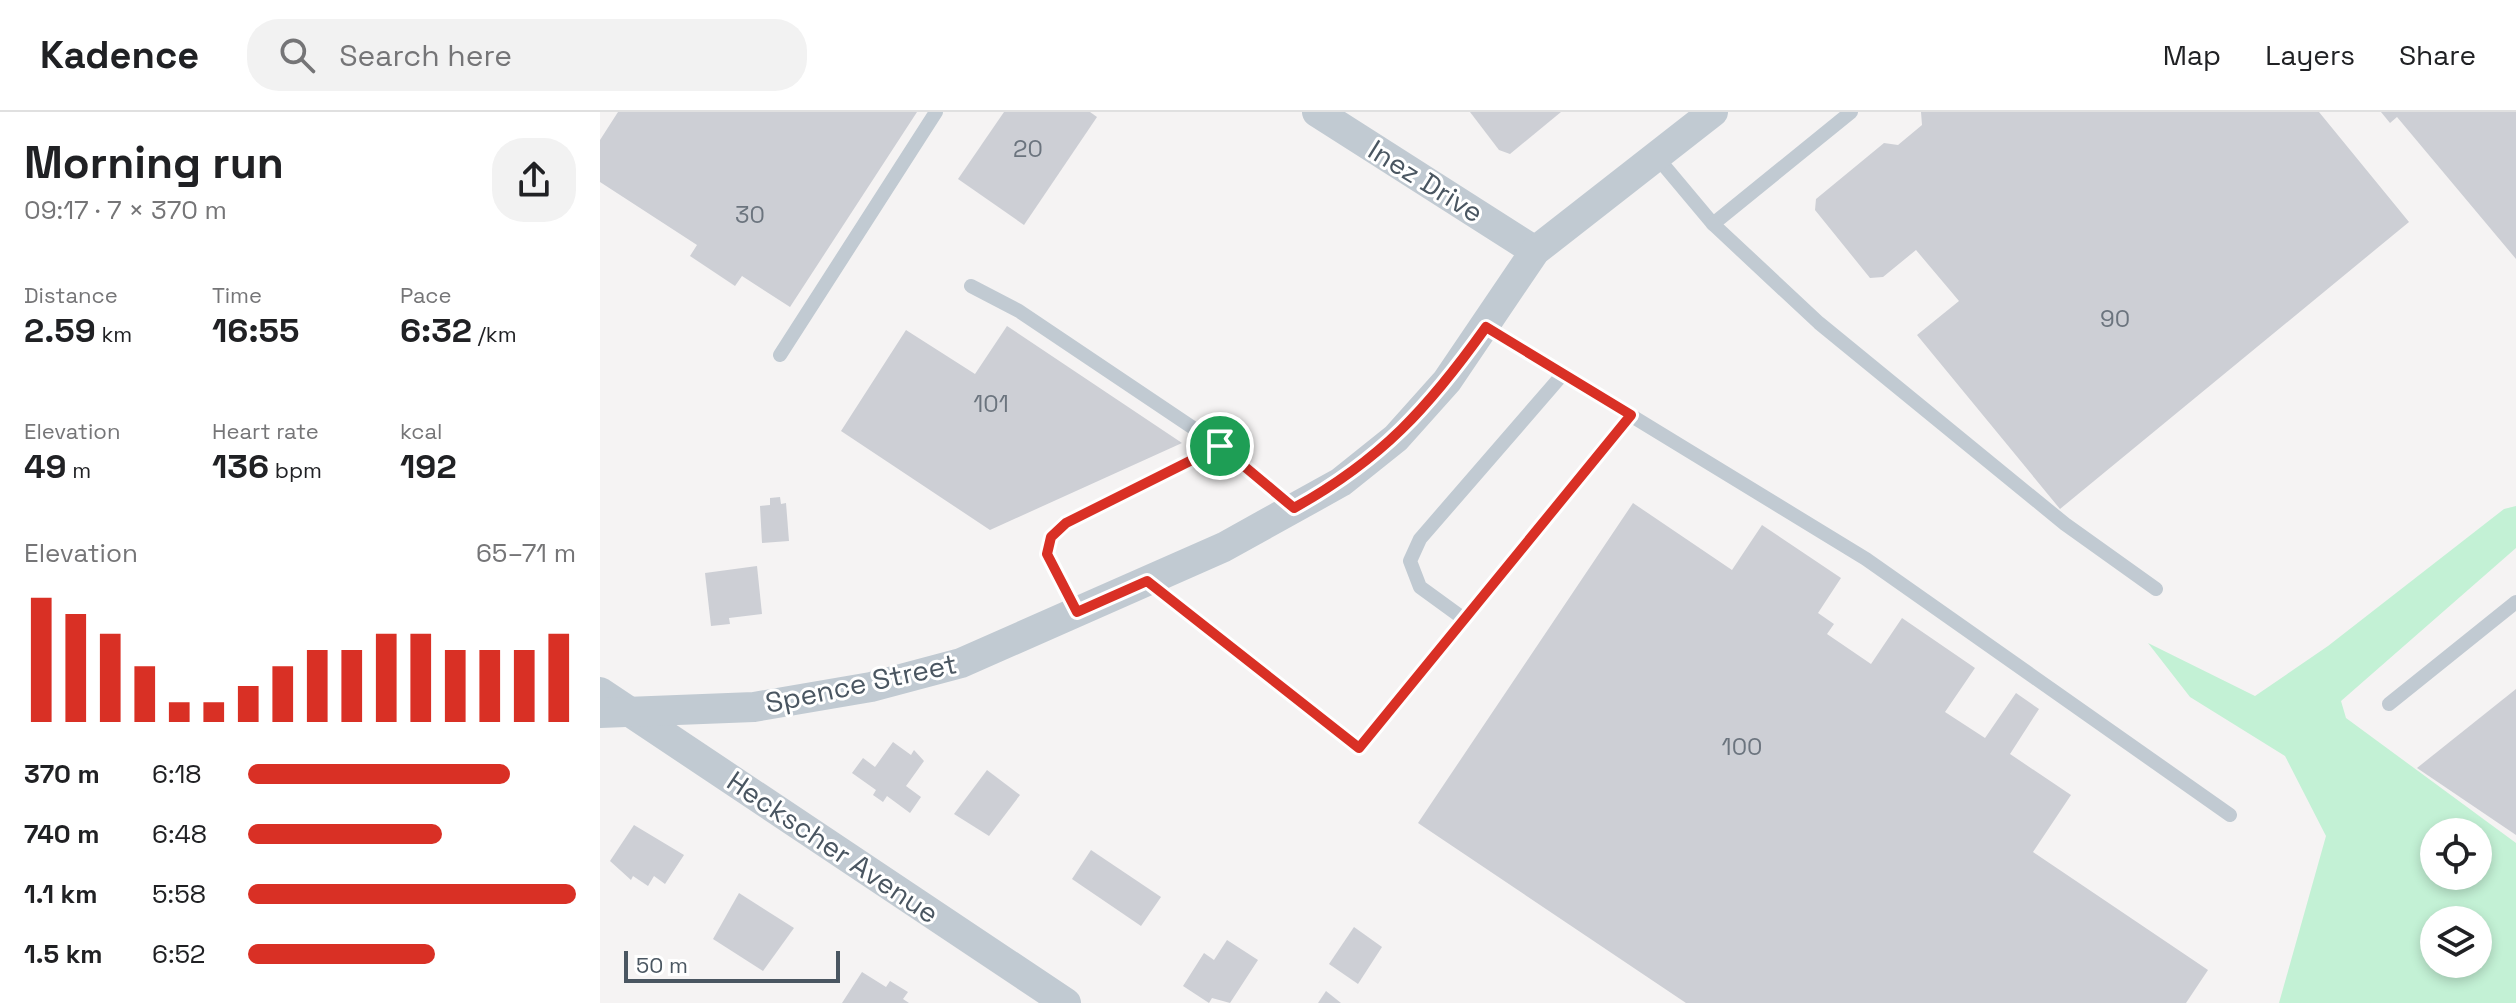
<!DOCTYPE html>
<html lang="en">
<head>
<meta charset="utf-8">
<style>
	:root { --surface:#fff; --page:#f2f2f2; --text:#202124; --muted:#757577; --line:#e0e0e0; --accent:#d93025 }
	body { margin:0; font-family:"Space Grotesk",sans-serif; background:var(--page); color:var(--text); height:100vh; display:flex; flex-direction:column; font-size:30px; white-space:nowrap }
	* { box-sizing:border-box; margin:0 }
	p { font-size:26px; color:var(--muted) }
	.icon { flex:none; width:44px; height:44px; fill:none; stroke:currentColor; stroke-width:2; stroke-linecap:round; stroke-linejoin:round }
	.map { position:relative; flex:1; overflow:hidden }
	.side { display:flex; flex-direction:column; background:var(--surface); width:600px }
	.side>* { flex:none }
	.controls { position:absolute; left:1820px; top:706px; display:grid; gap:16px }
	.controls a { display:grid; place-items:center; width:72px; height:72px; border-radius:50%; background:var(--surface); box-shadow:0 4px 12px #0003; font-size:40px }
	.scale { position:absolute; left:24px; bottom:20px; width:216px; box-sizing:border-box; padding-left:8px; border:4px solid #4a5661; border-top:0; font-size:22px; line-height:28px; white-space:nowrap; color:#4a5661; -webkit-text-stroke:6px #fff; paint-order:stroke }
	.pin { position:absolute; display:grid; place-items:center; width:68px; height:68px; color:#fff; margin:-34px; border:4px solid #fff; border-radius:50%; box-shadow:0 2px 8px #0007 }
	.round { display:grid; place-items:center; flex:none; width:84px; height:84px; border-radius:32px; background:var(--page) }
	.head { display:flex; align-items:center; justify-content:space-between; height:136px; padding:0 24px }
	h1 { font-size:44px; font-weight:700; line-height:60px }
	.figures { display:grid; grid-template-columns:repeat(3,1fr); gap:12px; height:136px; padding:8px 24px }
	.figures div { display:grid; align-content:center }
	.figures b { font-size:34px; font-weight:700 }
	.figures small { font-size:22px; font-weight:400 }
	.figures p { font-size:22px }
	.chart { height:224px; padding:16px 24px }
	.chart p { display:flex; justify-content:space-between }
	.chart svg { width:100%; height:144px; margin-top:8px; stroke:var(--accent); stroke-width:6 }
	ul { padding:0 24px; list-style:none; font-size:26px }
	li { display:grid; grid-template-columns:128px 96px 1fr; align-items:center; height:60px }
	li i { height:20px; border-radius:10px; background:var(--accent) }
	header { display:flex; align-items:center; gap:48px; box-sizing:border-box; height:112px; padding:0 40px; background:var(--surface); border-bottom:2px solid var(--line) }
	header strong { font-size:38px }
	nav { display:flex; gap:44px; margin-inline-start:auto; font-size:28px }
	.search { width:560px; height:72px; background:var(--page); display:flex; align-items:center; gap:20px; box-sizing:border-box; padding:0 28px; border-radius:32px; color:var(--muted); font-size:30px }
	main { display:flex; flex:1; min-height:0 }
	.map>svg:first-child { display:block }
</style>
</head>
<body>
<header>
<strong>Kadence</strong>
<div class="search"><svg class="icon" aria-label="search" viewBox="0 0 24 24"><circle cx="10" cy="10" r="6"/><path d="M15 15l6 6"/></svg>Search here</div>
<nav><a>Map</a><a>Layers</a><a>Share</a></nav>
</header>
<main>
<section class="side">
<div class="head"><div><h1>Morning run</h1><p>09:17 · 7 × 370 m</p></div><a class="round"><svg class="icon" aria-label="share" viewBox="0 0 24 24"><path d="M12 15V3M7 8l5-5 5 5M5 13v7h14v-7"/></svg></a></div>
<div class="figures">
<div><p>Distance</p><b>2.59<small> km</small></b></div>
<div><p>Time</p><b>16:55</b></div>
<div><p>Pace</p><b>6:32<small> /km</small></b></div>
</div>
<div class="figures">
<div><p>Elevation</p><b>49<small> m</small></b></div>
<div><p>Heart rate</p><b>136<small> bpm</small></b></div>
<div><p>kcal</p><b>192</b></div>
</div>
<div class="chart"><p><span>Elevation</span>65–71 m</p>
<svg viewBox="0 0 160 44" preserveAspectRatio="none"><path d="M5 44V6M15 44V11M25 44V17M35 44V27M45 44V38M55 44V38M65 44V33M75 44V27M85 44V22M95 44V22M105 44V17M115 44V17M125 44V22M135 44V22M145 44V22M155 44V17"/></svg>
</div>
<ul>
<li><b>370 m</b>6:18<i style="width:80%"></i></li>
<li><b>740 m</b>6:48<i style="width:59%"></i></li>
<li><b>1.1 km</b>5:58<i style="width:100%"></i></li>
<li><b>1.5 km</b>6:52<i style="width:57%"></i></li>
</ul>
</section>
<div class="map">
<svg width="1916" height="891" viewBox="0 0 1916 891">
	<rect width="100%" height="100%" fill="#f5f3f3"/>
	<path fill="#c3f1d5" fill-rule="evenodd" d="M1916 394V436L1741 589 1746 606 1916 731V891H1679L1726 724 1685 644 1590 585 1548 531 1655 584 1728 534 1904 397ZM1834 720H1878V764H1834ZM1834 808H1878V852H1834Z"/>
	<g fill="#cdcfd5">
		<polygon points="18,0 317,0 190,195 142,164 135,174 90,144 97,133 0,70 0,28"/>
		<polygon points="404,0 490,0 497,5 424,113 358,67"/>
		<polygon points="870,0 961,0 910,42 899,38"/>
		<polygon points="1321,0 1719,0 1809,110 1460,397 1317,223 1359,189 1316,138 1283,165 1270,166 1215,98 1216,87 1284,31 1298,33 1322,13"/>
		<polygon points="1781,0 1916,0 1916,147 1797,5 1790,11"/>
		<polygon points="407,214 582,331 390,418 241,319 306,218 375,262"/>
		<polygon points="180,385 181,392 186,391 189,429 162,431 160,394 170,393 170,386"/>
		<polygon points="1033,391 1132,458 1162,413 1241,466 1218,501 1234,512 1227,522 1271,552 1302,506 1375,556 1345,600 1385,626 1416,581 1439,597 1410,642 1471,683 1433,740 1608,858 1586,891 1086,891 818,711"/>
		<polygon points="157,454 162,502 129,506 130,512 111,514 105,461"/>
		<polygon points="1916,577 1916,723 1817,656"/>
		<polygon points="293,630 311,643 314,638 324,649 306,674 321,685 310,701 287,684 283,690 273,683 276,678 252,661 263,646 275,655"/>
		<polygon points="387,658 420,683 389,724 354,702"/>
		<polygon points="34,713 84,743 65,772 54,764 48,774 33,764 31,768 10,749"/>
		<polygon points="491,738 561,785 541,814 472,767"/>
		<polygon points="139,781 194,816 163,859 113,827"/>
		<polygon points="754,815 782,835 758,872 729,852"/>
		<polygon points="627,828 658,848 630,891 612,886 609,891 583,874 604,841 614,848"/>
		<polygon points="262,860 286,875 290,869 308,880 303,887 309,891 242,891"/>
		<polygon points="726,879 741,891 718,891"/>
	</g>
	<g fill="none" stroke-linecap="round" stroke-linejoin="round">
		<g stroke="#c1cad2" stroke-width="14">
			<polyline points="1056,44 1113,112 1251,0"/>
			<polyline points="1113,112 1219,211 1465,412 1556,477"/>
			<polyline points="371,174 419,199 620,334"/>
			<polyline points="886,215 1266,447 1630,703"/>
			<polyline points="180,243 336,0"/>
			<polyline points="548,469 759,636 1031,303"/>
			<polyline points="477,500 447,442 451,425 466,411 620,334 694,396"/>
			<polyline points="864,507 820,475 810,449 820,427 963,262"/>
			<polyline points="1789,592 1916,490"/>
		</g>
		<g stroke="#c1cad2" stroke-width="30">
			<polyline points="717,0 935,139"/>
			<polyline points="0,580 466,891"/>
			<polyline points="0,601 154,595 271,575 361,551 624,435 741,370 796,326 847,269 935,139 1113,0"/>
		</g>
	</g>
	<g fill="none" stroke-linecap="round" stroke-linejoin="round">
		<g stroke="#fff" stroke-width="16">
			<path id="route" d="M886 215 1031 303 759 636 547 469 477 500 447 442 451 425 466 411 620 334 694 396C781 348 829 295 886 215Z"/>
		</g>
		<use href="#route" stroke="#d93025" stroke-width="10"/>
	</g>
	<g text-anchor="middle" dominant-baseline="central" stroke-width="6" stroke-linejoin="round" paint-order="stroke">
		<g font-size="24" fill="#6b747e">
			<text x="428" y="36">20</text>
			<text x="150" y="102">30</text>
			<text x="1515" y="206">90</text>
			<text x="391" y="291">101</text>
			<text x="1142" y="634">100</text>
		</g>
		<g font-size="28" fill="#4a5661" stroke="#fff">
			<text transform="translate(826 69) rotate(32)">Inez Drive</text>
			<text transform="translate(261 571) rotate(-12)">Spence Street</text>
			<text transform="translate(233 735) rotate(34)">Heckscher Avenue</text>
		</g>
	</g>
</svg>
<div class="controls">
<a><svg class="icon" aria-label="locate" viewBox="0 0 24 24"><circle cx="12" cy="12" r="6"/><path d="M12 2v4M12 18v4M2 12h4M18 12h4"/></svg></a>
<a><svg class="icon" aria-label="layers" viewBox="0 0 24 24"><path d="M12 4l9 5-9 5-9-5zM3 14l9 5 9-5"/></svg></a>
</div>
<div class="scale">50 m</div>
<div class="pin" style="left:620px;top:334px;background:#1e9e55"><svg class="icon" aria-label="arrive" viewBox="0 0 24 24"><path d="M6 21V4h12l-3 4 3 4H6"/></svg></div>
</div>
</main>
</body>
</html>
